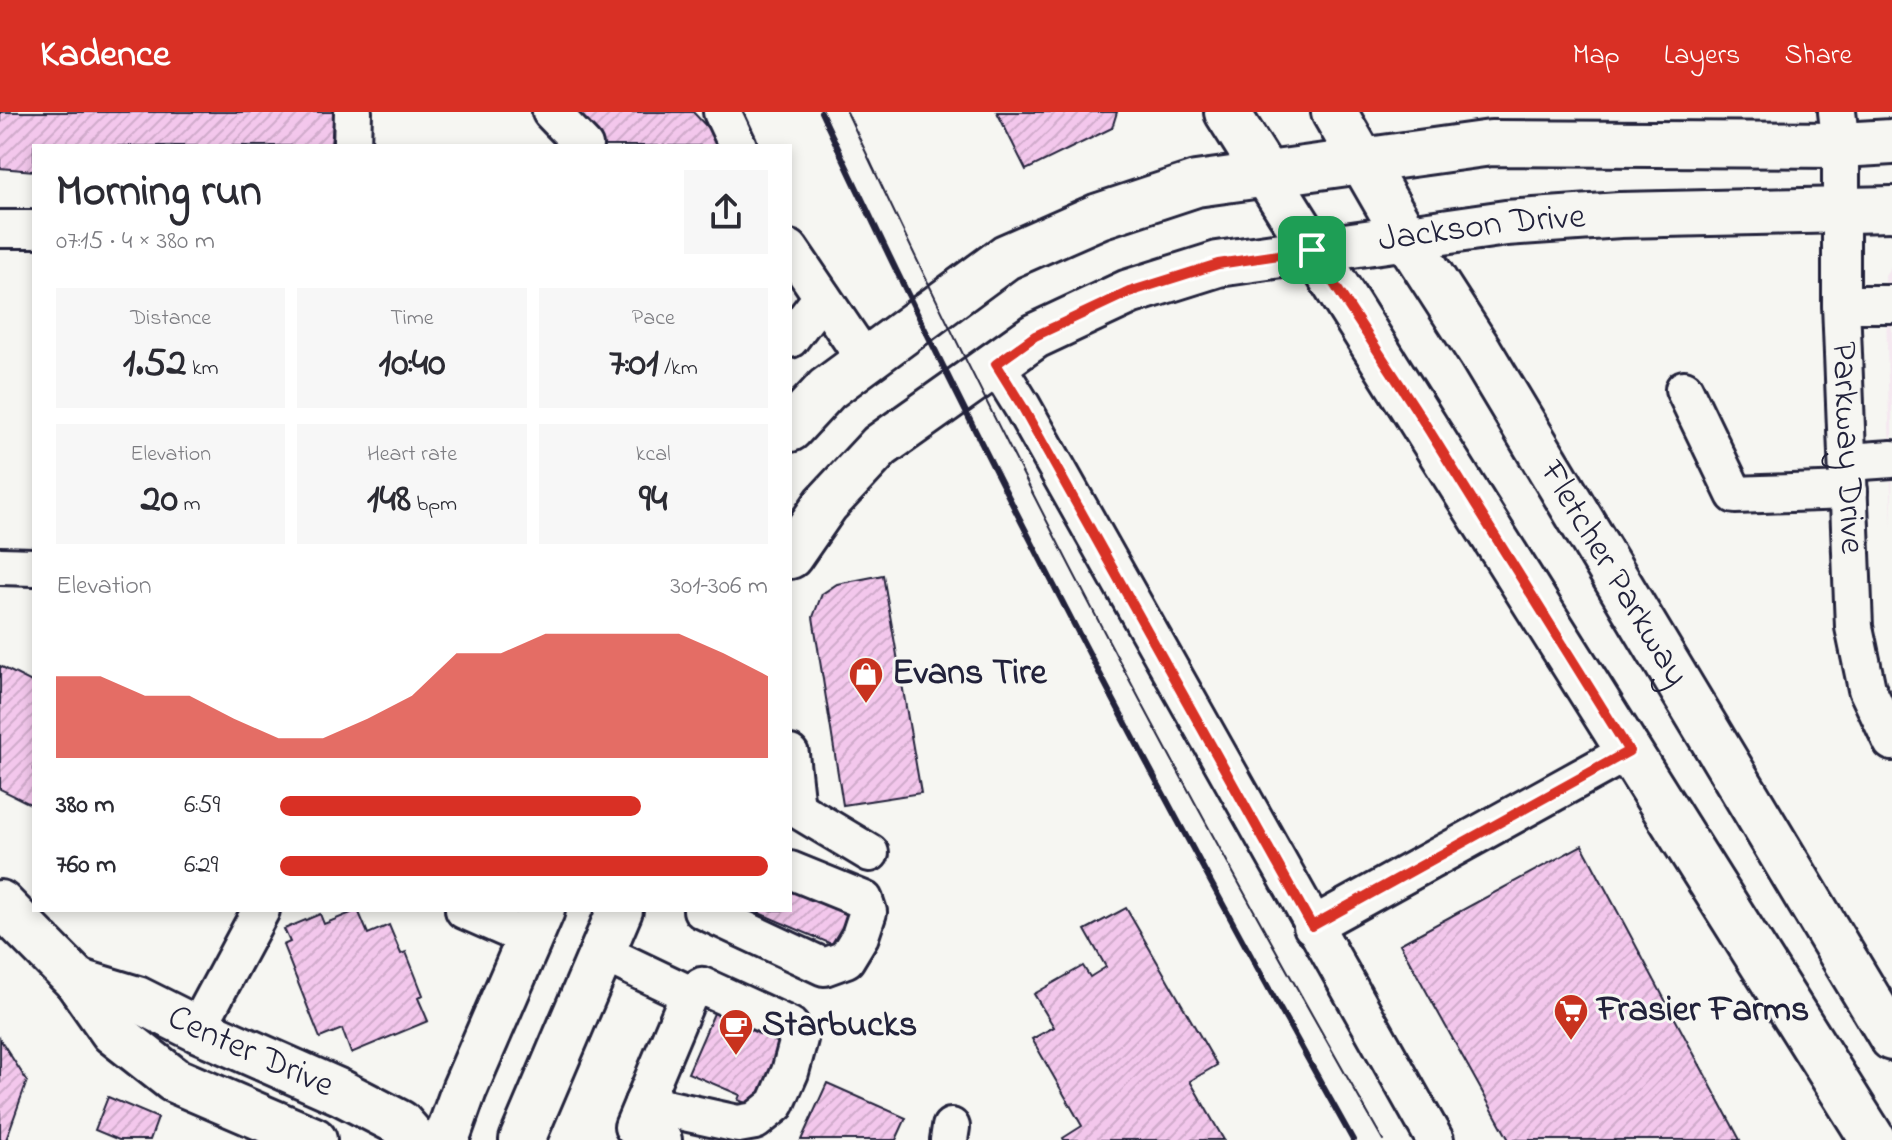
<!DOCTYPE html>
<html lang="en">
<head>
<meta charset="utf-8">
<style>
	:root { --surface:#fff; --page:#f7f7f7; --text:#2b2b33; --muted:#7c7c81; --accent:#d93025 }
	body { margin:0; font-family:"Indie Flower",sans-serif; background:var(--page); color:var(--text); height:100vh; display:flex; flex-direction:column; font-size:30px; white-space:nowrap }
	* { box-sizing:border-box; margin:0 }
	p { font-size:26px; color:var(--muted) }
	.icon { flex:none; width:44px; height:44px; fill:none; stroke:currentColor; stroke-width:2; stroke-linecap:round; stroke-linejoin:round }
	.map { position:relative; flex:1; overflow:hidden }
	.side { position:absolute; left:32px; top:32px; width:760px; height:768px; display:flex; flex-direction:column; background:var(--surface); border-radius:0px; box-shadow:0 4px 12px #0003 }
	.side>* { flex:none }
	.pin { position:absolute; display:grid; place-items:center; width:68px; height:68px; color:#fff; margin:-34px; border-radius:16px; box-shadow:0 4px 12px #0006 }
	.round { display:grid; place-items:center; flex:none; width:84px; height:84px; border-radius:0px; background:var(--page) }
	.headline { display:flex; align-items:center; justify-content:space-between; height:136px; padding:0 24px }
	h1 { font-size:44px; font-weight:700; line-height:60px }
	.metrics { display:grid; grid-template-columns:repeat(3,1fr); gap:12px; height:136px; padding:8px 24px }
	.metrics div { display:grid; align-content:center; border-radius:0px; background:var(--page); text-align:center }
	.metrics b { font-size:40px; font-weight:700 }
	.metrics small { font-size:22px; font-weight:400 }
	.metrics p { font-size:22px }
	.chart { height:224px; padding:16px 24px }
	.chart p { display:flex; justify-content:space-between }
	.chart svg { width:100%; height:144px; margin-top:8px; fill:var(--accent); opacity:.7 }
	ul { padding:0 24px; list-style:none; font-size:26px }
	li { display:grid; grid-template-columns:128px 96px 1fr; align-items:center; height:60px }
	li i { height:20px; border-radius:10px; background:var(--accent) }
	header { display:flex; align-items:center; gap:48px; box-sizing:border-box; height:112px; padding:0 40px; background:var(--accent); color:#fff }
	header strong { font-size:38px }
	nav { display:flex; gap:44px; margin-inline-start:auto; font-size:28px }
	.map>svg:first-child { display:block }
</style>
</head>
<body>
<header>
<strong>Kadence</strong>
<nav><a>Map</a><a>Layers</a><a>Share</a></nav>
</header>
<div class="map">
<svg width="1892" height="1028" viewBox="0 0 1892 1028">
	<defs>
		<pattern id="building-hatch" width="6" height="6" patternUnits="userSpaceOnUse" patternTransform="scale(2)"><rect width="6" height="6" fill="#f3c7ec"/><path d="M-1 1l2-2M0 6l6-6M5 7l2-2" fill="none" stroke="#d0abcb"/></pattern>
	</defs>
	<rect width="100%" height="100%" fill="#f6f6f2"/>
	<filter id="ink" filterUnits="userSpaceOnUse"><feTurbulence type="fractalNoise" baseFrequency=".0125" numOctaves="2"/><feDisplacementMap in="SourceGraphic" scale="16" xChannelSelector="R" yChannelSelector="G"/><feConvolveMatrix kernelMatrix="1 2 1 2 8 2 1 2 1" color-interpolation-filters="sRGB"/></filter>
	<g filter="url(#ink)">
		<polygon fill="#f5e8f0" points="1892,153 1892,417 1885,163"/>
		<g fill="url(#building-hatch)" stroke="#22223b" stroke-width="2">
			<polygon points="0,0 334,0 331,34 34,34 34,59 0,56"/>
			<polygon points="573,0 693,0 725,34 605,34"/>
			<polygon points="997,0 1117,0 1112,16 1026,58"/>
			<polygon points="883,463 921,681 843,693 813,505 822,482 837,472"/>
			<polygon points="0,554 34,571 34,694 0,677"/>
			<polygon points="1582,733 1740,1028 1509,1028 1400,832"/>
			<polygon points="790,767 853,793 836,834 759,801 761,798 790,798"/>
			<polygon points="1126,796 1217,953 1190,969 1224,1028 1064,1028 1063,1026 1082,1014 1032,927 1054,915 1034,882 1083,854 1090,865 1106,855 1085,818"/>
			<polygon points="358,798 368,822 389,813 401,842 406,840 423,883 418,886 428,909 351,941 342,917 320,926 283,833 290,830 284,817 320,802 324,812"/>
			<polygon points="718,892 784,928 756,995 738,988 740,983 688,961"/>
			<polygon points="0,927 27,969 6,1028 0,1028"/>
			<polygon points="827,971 906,1006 896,1028 801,1028"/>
			<polygon points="108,985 158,1006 150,1028 119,1028 95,1018"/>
		</g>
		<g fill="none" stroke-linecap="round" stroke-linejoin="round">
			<g stroke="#22223b" stroke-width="42">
				<g id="minor">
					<polyline points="551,0 584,34"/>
					<polyline points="722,0 738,34"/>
					<path id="s1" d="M1837 0 1841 33V192L1854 515 1867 577 1892 630"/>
					<polyline points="352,34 353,0"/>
					<polyline points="0,117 34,117"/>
					<polyline points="790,137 865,248"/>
					<polyline points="1841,192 1892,192"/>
					<polyline points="790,227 822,185"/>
					<polyline points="996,252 1022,294 1435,1028"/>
					<polyline points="1684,277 1735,383 1849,379"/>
					<polyline points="1848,350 1892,347"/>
					<polyline points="0,454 34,455"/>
					<polyline points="790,642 796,696"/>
					<polyline points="790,693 870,741"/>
					<polyline points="464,798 530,827"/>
					<polyline points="702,798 824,855 846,847 860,824 868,800 864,788 790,758"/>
					<polyline points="1312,814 1629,639"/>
					<polyline points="601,840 689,882 633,1015 663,1028"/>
					<polyline points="197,917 261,798"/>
					<polyline points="643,991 738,1012 755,1009 776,992 790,960 799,927 790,914 702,874 689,882"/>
					<polyline points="949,1028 951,1015"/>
				</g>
			</g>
			<g stroke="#22223b" stroke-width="50">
				<g id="major">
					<polyline points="1227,0 1873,1028"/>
					<path id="s2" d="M1334 0 1406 125 1480 240 1892 926"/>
					<polyline points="790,317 827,277 1006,145 1099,104 1196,72 1491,31 1841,33 1892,30"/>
					<path id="s3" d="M790 444 826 392 880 334 1035 224 1129 180 1218 152 1506 111 1620 103 1892 97"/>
					<polyline points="0,791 77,869 113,920 174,968 314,1028"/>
					<path id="s4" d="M77 869 137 887 197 917 340 980 400 1011 415 1028"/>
					<polyline points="446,1028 464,978 542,798"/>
					<polyline points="522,1028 620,798"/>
				</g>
			</g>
			<use href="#minor" stroke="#f6f6f2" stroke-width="36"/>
			<use href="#major" stroke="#f6f6f2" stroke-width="44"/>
			<path stroke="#22223b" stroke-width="2" d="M847 0C1010 351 1191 693 1383 1028"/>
			<path stroke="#22223b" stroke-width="6" d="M821 0C984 350 1164 691 1353 1028"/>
		</g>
	</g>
	<g fill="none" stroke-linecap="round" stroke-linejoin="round" filter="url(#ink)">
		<g stroke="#fff" stroke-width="16">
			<polygon id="route" points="1312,138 1417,299 1629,639 1312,814 1022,294 996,252 1035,224 1129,180 1218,152"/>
		</g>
		<use href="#route" stroke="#d93025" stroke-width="10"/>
	</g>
	<defs>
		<g id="shop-pin" transform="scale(1.8)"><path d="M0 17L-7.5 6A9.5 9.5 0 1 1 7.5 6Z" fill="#c8321e" stroke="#f6f6f2"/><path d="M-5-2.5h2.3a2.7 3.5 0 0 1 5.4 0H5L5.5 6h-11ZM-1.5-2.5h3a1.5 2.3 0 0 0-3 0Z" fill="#fff"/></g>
		<g id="supermarket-pin" transform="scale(1.8)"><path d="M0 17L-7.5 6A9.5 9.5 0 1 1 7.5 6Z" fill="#c8321e" stroke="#f6f6f2"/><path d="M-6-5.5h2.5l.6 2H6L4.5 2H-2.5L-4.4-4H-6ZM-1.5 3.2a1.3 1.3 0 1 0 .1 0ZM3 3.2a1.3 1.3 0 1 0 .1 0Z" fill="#fff"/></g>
		<g id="cafe-pin" transform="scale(1.8)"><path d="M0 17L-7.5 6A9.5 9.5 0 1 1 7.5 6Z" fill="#c8321e" stroke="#f6f6f2"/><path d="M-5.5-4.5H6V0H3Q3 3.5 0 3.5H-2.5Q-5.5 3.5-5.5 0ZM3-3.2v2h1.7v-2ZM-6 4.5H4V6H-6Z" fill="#fff"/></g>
	</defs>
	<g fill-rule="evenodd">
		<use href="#shop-pin" x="866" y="562"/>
		<use href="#supermarket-pin" x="1571" y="899"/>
		<use href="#cafe-pin" x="736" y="914"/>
	</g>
	<g text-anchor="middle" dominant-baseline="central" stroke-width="6" stroke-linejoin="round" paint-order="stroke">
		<g font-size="36" fill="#22223b" stroke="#f6f6f2">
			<text stroke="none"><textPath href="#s3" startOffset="796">Jackson Drive</textPath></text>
			<text stroke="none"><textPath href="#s1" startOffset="336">Parkway Drive</textPath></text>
			<text stroke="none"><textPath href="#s2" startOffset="540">Fletcher Parkway</textPath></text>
			<text stroke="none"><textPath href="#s4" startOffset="188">Center Drive</textPath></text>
		</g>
		<g font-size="36" font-weight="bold" fill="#22223b" stroke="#f6f6f2" text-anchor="start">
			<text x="892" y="562">Evans Tire</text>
			<text x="1597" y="899">Frasier Farms</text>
			<text x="762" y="914">Starbucks</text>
		</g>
	</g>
</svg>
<div class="pin" style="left:1312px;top:138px;background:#1e9e55"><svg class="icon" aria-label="arrive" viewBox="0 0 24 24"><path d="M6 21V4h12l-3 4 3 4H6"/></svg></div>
<section class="side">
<div class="headline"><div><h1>Morning run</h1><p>07:15 · 4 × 380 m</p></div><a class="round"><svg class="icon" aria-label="share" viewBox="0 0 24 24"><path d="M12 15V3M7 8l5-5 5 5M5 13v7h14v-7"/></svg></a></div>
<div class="metrics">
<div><p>Distance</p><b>1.52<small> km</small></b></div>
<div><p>Time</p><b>10:40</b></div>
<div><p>Pace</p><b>7:01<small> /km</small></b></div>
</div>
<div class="metrics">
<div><p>Elevation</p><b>20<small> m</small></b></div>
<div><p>Heart rate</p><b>148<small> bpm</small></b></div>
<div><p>kcal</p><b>94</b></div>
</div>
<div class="chart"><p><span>Elevation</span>301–306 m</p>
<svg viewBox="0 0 160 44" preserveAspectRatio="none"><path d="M0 44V19L10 19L20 25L30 25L40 32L50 38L60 38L70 32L80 25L90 12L100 12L110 6L120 6L130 6L140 6L150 12L160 19V44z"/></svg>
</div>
<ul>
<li><b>380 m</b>6:59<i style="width:74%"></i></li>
<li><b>760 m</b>6:29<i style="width:100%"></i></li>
</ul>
</section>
</div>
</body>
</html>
